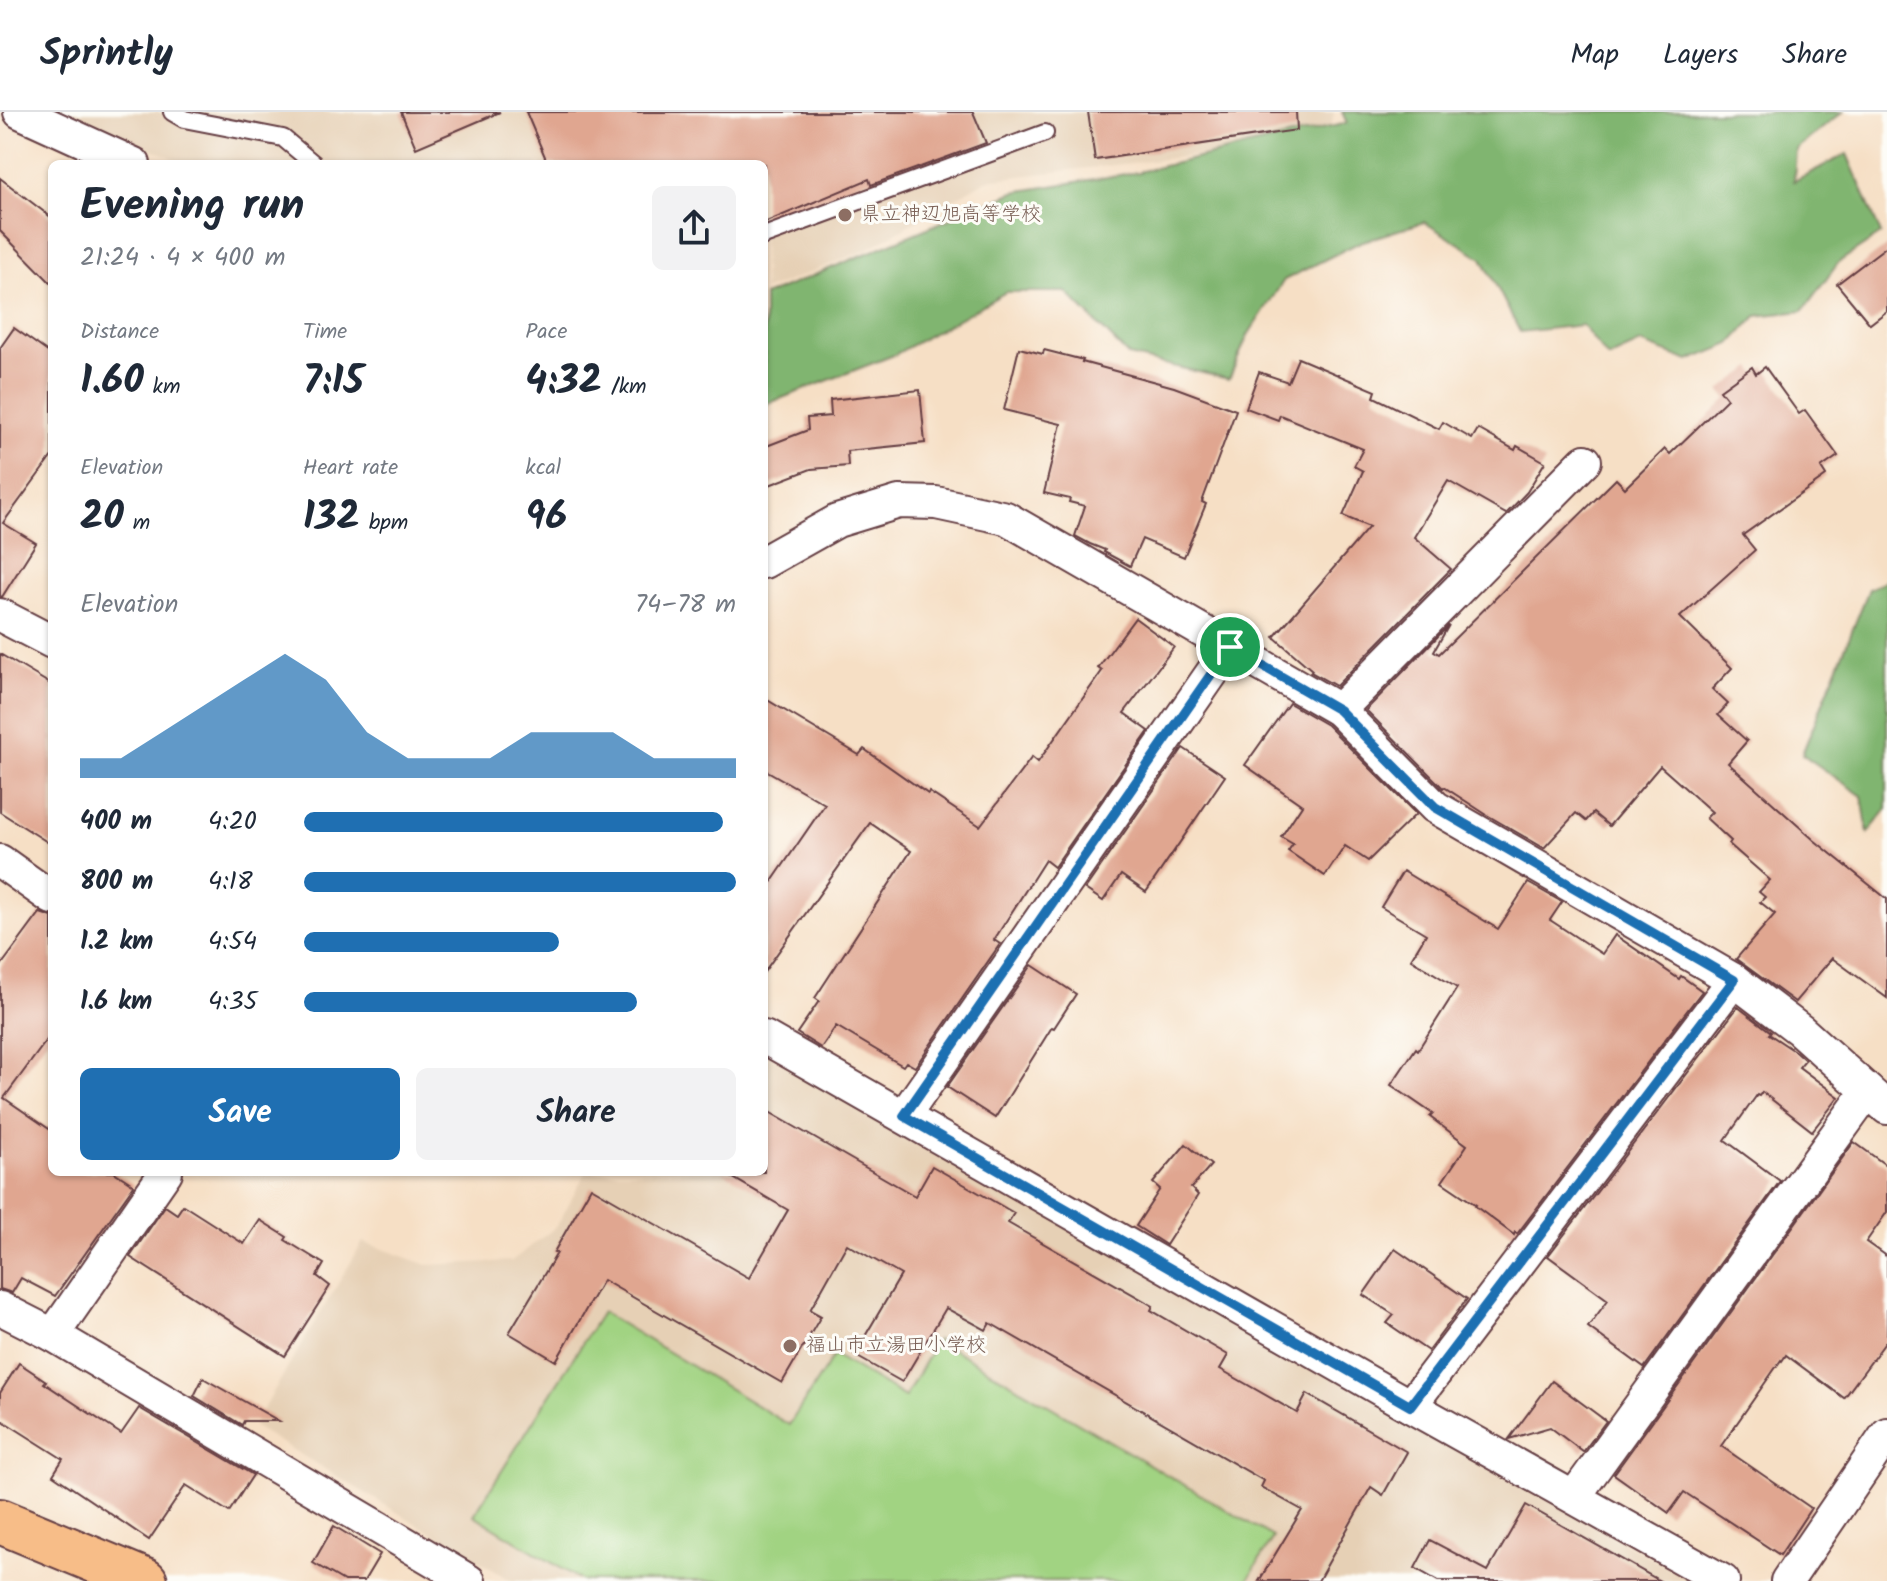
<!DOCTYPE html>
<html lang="en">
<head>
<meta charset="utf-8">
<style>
	:root { --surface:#fff; --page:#f2f2f3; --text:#1f2937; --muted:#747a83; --line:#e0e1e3; --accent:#1f6fb2 }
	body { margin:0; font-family:Kalam,"Klee One",sans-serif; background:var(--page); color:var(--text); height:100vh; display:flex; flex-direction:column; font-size:30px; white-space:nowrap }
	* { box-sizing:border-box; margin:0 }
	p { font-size:26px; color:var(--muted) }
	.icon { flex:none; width:44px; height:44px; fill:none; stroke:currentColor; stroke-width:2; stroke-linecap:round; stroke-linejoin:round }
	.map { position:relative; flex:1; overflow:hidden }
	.side { position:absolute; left:48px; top:48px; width:720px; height:1016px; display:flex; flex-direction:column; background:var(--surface); border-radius:12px; box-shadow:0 2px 6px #0004 }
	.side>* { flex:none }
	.pin { position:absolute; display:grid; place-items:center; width:68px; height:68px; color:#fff; margin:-34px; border:4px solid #fff; border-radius:50%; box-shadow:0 2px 8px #0007 }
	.round { display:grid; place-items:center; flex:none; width:84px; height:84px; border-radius:12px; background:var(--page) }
	.summary { display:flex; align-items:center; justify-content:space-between; height:136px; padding:0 32px }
	h1 { font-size:44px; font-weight:700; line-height:60px }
	.figures { display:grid; grid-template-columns:repeat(3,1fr); gap:12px; height:136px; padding:8px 32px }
	.figures div { display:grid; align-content:center }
	.figures b { font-size:40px; font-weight:700 }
	.figures small { font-size:22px; font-weight:400 }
	.figures p { font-size:22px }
	.chart { height:224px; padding:16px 32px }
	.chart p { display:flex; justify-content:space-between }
	.chart svg { width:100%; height:144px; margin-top:8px; fill:var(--accent); opacity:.7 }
	.cta { display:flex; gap:16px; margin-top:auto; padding:16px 32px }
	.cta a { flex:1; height:92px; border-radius:12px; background:var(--accent); color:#fff; font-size:32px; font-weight:700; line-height:92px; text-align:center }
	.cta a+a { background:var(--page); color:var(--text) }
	ul { padding:0 32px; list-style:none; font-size:26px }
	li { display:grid; grid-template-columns:128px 96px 1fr; align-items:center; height:60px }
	li i { height:20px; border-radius:10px; background:var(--accent) }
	header { display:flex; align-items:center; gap:48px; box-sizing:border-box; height:112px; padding:0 40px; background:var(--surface); border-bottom:2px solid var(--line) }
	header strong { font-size:38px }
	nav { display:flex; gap:44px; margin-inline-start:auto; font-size:28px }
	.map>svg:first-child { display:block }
</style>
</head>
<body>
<header>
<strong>Sprintly</strong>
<nav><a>Map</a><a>Layers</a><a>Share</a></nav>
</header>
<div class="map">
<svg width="1887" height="1469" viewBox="0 0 1887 1469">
	<rect width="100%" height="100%" fill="#fdfcf7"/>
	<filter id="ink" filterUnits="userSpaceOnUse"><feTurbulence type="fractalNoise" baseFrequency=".0125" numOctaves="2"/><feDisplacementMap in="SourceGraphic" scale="16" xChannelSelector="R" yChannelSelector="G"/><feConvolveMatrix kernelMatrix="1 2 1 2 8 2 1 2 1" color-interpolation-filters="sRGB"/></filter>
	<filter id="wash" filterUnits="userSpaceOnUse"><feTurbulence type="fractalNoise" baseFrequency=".006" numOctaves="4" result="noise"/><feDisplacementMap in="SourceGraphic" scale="32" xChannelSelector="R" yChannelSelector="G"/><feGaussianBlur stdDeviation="1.8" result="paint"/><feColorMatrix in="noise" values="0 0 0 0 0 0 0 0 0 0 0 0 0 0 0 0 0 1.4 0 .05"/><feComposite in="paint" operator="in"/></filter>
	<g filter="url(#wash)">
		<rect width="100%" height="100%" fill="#f6dfc5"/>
		<g fill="#e6d0b5">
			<polygon points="68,0 1334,0 1329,28 986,68 866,138 764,179 764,52 186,52"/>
			<polygon points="764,941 1691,1469 512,1469 253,1314 363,1130 428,1153 512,1149 557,1114 586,1060 764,1060"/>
		</g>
		<polygon fill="#a1d382" stroke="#767956" stroke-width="2" points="602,1200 789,1313 834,1243 905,1285 937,1228 1273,1425 1247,1469 582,1469 474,1403"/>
		<g fill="#80b570" stroke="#656a4e" stroke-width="2">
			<polygon points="1342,0 1843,0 1796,37 1794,69 1847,42 1881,122 1839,150 1803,199 1756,204 1731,232 1689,249 1641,231 1608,246 1582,213 1520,220 1482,146 1424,110 1360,130 1284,168 1248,223 1229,267 1129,244 1066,180 1006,180 894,243 764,293 764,184 1014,80 1138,60 1347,11"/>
			<polygon points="1887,468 1887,697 1868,721 1862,684 1802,642 1869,477"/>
		</g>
		<g id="blocks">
			<g fill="#e0a690">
				<polygon points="401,0 500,0 416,36"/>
				<polygon points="526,0 973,0 986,31 871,73 869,67 764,111 764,52 548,52"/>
				<polygon points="1088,0 1296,0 1297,18 1095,48"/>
				<polygon points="0,66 52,106 52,172 0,119"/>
				<polygon points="1887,134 1887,199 1870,212 1837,172"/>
				<polygon points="14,216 52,243 52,344 3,411 36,431 2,485 0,484 0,236"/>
				<polygon points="1019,236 1043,242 1044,238 1083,248 1082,250 1174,275 1236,298 1202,390 1206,392 1184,445 1142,427 1130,454 1104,440 1105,438 1090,432 1075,424 1085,394 1069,390 1070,387 1044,381 1061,312 1004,298"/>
				<polygon points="1298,246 1376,279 1374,285 1439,317 1443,310 1472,327 1478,317 1515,338 1517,334 1545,350 1527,380 1506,402 1448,369 1414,425 1451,457 1336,574 1311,560 1312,558 1274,525 1369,415 1343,404 1363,359 1354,354 1363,337 1280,303 1278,308 1246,296 1259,260 1288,270"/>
				<polygon points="1752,255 1756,262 1765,255 1799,302 1805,298 1838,344 1821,356 1826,364 1743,423 1755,438 1680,505 1732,556 1712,577 1728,592 1718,603 1747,629 1728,651 1814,728 1887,787 1887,886 1832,846 1795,890 1736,847 1775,802 1760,790 1765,785 1759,780 1770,768 1729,732 1731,729 1706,706 1712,700 1660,654 1609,714 1593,701 1586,709 1576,701 1544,736 1487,703 1444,675 1443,676 1366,598 1449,513 1434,539 1439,542 1616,367 1625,376 1665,337 1670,342 1727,287 1720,278"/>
				<polygon points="920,278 925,331 847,339 848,354 811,357 764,375 764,335 808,318 807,306 831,304 830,288"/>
				<polygon points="1135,506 1174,535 1124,601 1149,619 1054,755 1045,748 994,828 1000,832 915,955 906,950 903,954 836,914 821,936 797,921 819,889 815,886 911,739 870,711 764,860 764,781 825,692 764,657 764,586 859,643 864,637 928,682 929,680 980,714 1032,645 1038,650 1102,559 1098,556"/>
				<polygon points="0,542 52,573 52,733 0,700"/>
				<polygon points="1289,591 1327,613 1416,702 1368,749 1345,734 1325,764 1288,739 1293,732 1281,725 1302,693 1245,653"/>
				<polygon points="1183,636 1225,664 1146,780 1121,763 1103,789 1085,777"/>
				<polygon points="1403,759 1498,817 1528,771 1562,790 1550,808 1602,842 1615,823 1679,867 1681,864 1702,879 1517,1122 1515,1120 1514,1123 1475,1094 1476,1093 1442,1070 1467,1033 1430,1005 1433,1002 1391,973 1416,936 1418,938 1457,876 1411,847 1426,822 1381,795"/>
				<polygon points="40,801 52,805 52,921 4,986 52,1019 52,1060 114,1060 134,1073 55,1184 21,1166 12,1181 0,1177 0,855"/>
				<polygon points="1032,853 1076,882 1054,916 1052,915 995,1006 947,975"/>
				<polygon points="1738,895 1771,920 1769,922 1796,940 1805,948 1799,955 1839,985 1812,1019 1762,980 1759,984 1757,983 1725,1028 1780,1069 1644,1256 1588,1215 1608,1188 1548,1144"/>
				<polygon points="764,997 915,1084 932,1054 1014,1101 1008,1111 1153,1194 1151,1198 1228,1243 1220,1257 1297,1301 1307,1282 1407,1340 1383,1383 1371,1375 1318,1469 1259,1469 1302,1398 1261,1375 1264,1369 990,1211 986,1218 946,1196 902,1270 854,1243 901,1163 847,1132 810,1198 821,1204 782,1271 603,1168 556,1249 509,1221 557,1141 554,1140 591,1075 749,1166 788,1098 723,1060 764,1060"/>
				<polygon points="1854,1030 1887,1054 1887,1100 1866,1130 1887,1145 1887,1228 1844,1286 1786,1243 1782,1249 1781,1248 1721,1334 1811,1396 1780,1443 1684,1380 1669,1401 1614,1362"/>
				<polygon points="1186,1032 1211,1053 1191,1076 1198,1083 1166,1133 1136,1114 1160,1077 1153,1071"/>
				<polygon points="183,1093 244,1132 260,1108 287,1125 285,1128 324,1152 317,1164 330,1174 285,1244 130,1145 165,1094 177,1102"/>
				<polygon points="1395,1137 1467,1187 1428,1239 1387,1211 1394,1203 1363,1183"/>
				<polygon points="19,1251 46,1269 44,1271 121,1322 139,1296 253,1363 229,1400 186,1373 149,1428 53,1363 63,1347 0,1307 0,1281"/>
				<polygon points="203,1266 238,1286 279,1309 244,1309 242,1313 194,1284"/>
				<polygon points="1552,1269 1606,1309 1583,1340 1550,1315 1509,1327"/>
				<polygon points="1526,1393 1660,1469 1438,1469 1415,1456 1430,1428 1488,1459"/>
				<polygon points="334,1414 380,1442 364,1469 344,1469 313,1451"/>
			</g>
		</g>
	</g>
	<g filter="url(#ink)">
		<use href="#blocks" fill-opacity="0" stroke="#643c42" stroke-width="2"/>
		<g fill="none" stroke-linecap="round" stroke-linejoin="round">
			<g stroke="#643c42" stroke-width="20">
				<g id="lane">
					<polyline points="172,0 184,7 283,26 314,52"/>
					<polyline points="764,124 1045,21"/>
				</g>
			</g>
			<g stroke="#643c42" stroke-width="36">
				<g id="street">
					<polyline points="20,0 134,52"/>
					<polyline points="764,450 837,409 899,390 936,391 1006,406 1339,598 1435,695 1734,868 1800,918 1887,996"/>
					<polyline points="0,503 52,530"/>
					<polyline points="1339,598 1585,349"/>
					<polyline points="0,749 52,786"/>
					<polyline points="764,925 1410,1294 1723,1469"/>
					<polyline points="904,1004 1230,535"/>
					<polyline points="0,1196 53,1223 469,1469"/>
					<polyline points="53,1223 166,1060"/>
					<polyline points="1410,1294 1734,868"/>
					<polyline points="1574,1385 1868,979"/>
					<polyline points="1787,1469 1887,1322"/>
				</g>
			</g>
			<g stroke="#643c42" stroke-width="48">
				<polyline id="highway" points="0,1409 145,1469"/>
			</g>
			<use href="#lane" stroke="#fff" stroke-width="16"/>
			<use href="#street" stroke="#fff" stroke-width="32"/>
			<use href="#highway" stroke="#f7bd88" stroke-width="44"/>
		</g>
	</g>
	<g fill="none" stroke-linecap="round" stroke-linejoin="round" filter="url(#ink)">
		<g stroke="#fff" stroke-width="16">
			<polygon id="route" points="1230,535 1339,598 1435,695 1734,868 1410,1294 904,1004"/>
		</g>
		<use href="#route" stroke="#1f6fb2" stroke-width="10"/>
	</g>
	<g fill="#8d6e63" stroke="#fdfcf7" stroke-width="3">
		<circle cx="845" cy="103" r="8"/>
		<circle cx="790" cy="1234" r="8"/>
	</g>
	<g text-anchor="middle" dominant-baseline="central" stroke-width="6" stroke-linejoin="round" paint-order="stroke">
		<g font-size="20" fill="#785e54" stroke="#fdfcf7" text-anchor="start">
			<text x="861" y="103">県立神辺旭高等学校</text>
			<text x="806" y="1234">福山市立湯田小学校</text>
		</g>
	</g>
</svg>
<div class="pin" style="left:1230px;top:535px;background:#1e9e55"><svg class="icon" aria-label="arrive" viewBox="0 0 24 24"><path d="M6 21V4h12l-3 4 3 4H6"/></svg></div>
<section class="side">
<div class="summary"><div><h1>Evening run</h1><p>21:24 · 4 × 400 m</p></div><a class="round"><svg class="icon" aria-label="share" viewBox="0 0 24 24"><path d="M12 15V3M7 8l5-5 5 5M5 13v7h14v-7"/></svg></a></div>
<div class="figures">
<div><p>Distance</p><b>1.60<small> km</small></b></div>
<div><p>Time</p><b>7:15</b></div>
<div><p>Pace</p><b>4:32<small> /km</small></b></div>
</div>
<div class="figures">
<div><p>Elevation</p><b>20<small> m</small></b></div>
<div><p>Heart rate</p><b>132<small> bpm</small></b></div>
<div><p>kcal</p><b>96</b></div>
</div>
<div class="chart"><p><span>Elevation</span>74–78 m</p>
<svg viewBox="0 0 160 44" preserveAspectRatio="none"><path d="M0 44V38L10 38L20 30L30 22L40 14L50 6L60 14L70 30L80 38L90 38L100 38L110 30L120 30L130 30L140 38L150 38L160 38V44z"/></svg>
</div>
<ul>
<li><b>400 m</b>4:20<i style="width:97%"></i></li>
<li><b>800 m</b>4:18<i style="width:100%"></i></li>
<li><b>1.2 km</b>4:54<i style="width:59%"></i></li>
<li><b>1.6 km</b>4:35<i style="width:77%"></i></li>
</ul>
<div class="cta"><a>Save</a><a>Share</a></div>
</section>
</div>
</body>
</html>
